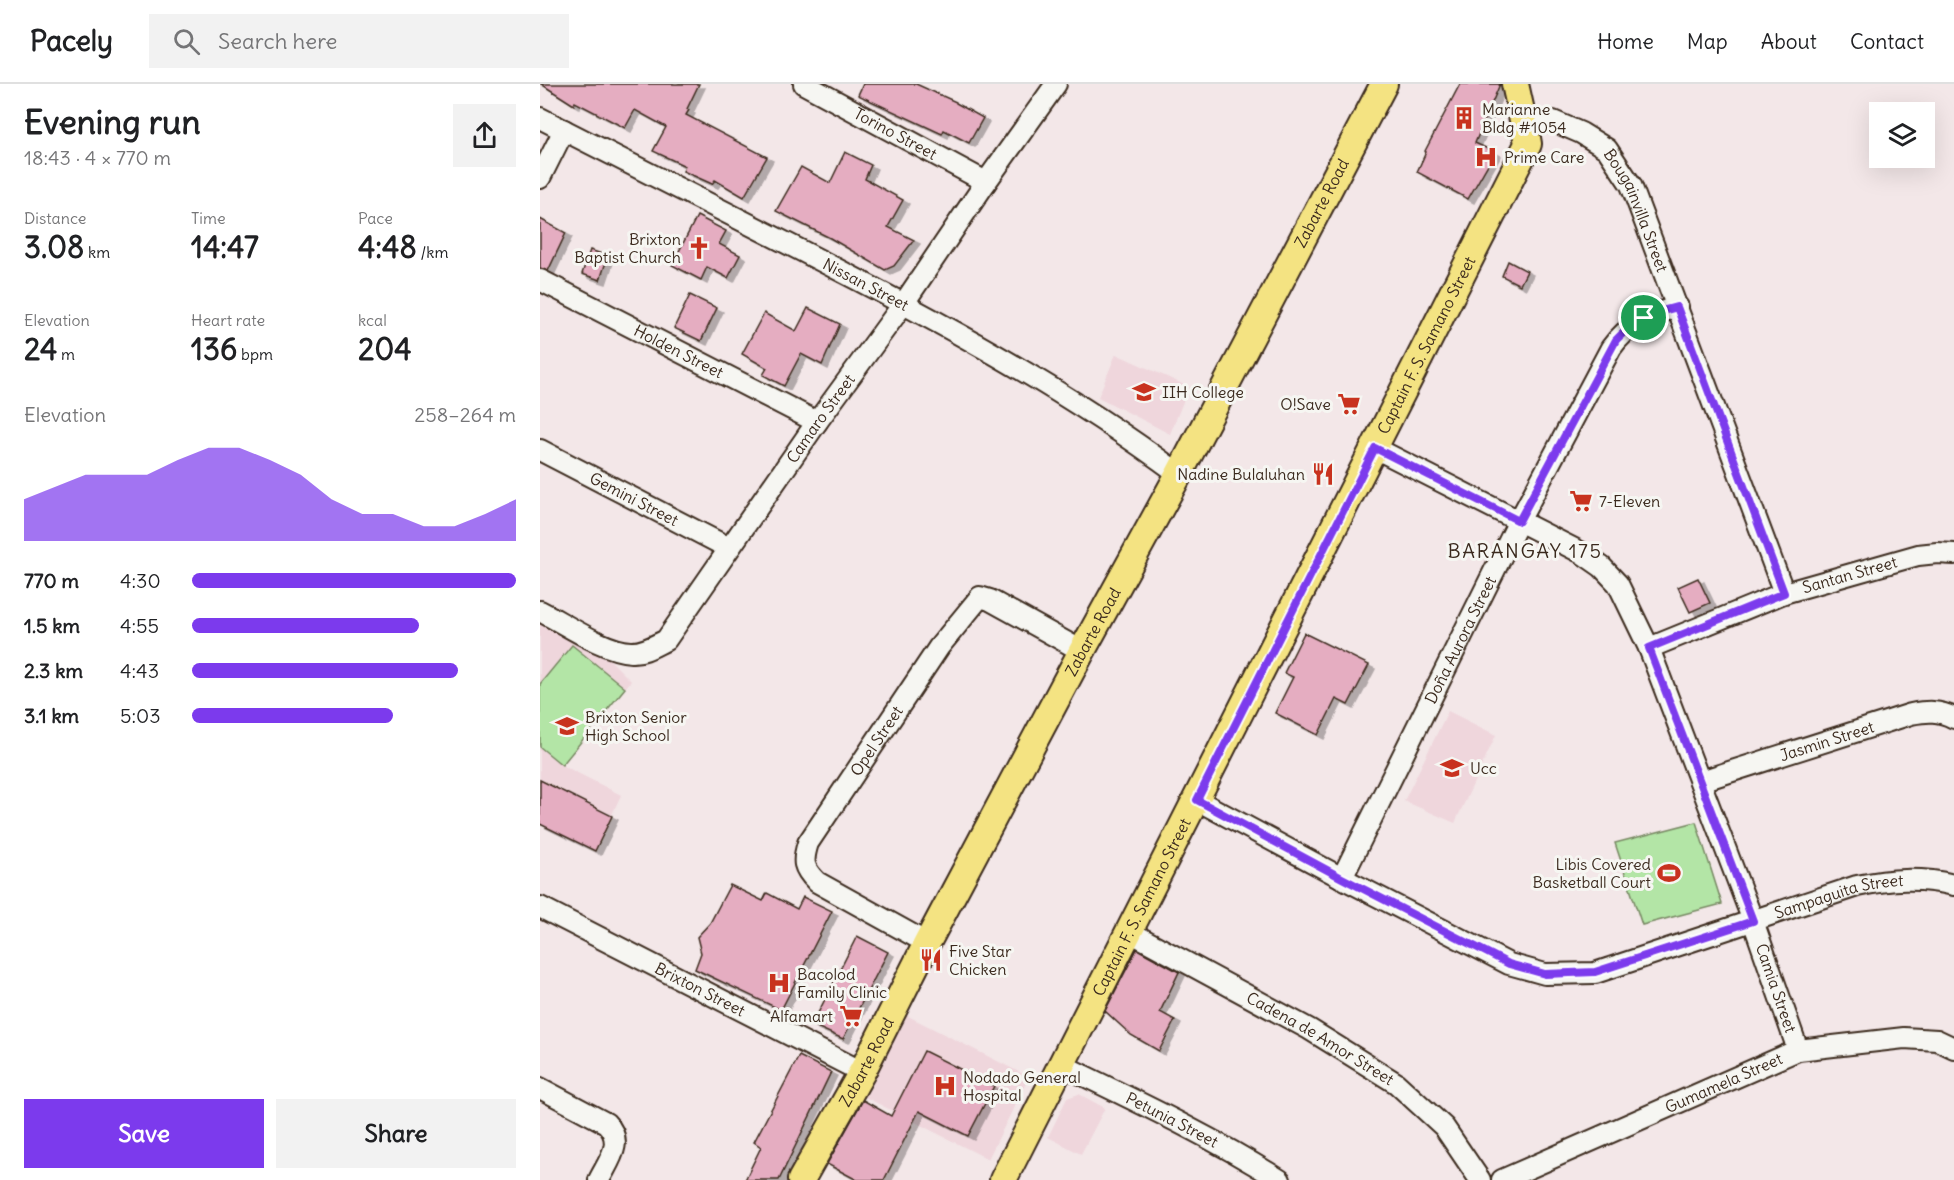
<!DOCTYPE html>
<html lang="en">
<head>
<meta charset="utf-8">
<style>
	:root { --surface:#fff; --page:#f2f2f2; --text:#202124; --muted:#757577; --line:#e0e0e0; --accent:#7c3aed }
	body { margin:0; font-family:Delius,sans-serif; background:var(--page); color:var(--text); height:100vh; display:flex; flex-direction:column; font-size:22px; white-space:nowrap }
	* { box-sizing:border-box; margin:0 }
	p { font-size:20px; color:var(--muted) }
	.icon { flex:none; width:33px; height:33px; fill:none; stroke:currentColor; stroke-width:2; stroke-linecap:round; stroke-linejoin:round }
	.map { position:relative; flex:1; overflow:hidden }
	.side { display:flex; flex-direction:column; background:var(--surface); width:540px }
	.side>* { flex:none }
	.tools { position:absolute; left:1329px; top:18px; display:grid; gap:12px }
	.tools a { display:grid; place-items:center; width:66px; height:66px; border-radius:0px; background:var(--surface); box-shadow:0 6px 24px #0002; font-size:30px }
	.pin { position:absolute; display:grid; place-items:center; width:51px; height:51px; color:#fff; margin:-26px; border:3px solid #fff; border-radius:50%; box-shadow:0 2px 6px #0007 }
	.round { display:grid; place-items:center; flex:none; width:63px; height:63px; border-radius:0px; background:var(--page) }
	.headline { display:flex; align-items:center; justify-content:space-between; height:102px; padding:0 24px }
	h1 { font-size:33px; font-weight:700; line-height:45px }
	.figures { display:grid; grid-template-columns:repeat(3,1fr); gap:9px; height:102px; padding:6px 24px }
	.figures div { display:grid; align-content:center }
	.figures b { font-size:30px; font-weight:700 }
	.figures small { font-size:16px; font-weight:400 }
	.figures p { font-size:16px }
	.chart { height:168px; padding:12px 24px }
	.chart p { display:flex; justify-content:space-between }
	.chart svg { width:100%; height:108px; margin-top:6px; fill:var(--accent); opacity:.7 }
	.button { display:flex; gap:12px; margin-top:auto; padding:12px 24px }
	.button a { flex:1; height:69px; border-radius:0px; background:var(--accent); color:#fff; font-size:24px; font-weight:700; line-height:69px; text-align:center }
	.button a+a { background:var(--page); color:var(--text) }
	ul { padding:0 24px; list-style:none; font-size:20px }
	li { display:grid; grid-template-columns:96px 72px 1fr; align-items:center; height:45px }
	li i { height:15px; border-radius:8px; background:var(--accent) }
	header { display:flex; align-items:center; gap:36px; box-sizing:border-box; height:84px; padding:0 30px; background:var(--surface); border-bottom:2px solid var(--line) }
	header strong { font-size:28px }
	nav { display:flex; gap:33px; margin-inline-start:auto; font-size:21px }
	.search { width:420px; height:54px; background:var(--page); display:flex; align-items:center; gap:15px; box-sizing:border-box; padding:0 21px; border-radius:0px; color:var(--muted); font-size:22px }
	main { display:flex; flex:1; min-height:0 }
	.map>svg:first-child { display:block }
</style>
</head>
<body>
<header>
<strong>Pacely</strong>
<div class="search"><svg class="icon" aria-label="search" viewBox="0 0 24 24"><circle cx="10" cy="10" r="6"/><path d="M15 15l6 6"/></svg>Search here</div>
<nav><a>Home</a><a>Map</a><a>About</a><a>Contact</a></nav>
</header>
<main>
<section class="side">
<div class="headline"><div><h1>Evening run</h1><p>18:43 · 4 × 770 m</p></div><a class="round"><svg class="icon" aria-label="share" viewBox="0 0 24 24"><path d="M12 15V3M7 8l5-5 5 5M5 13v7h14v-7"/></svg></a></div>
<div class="figures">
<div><p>Distance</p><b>3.08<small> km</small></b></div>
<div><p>Time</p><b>14:47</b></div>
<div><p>Pace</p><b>4:48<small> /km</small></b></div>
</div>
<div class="figures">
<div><p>Elevation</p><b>24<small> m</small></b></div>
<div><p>Heart rate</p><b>136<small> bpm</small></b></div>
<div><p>kcal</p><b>204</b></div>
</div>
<div class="chart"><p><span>Elevation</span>258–264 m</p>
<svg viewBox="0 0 160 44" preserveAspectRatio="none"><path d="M0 44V27L10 22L20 17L30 17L40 17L50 11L60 6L70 6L80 11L90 17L100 27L110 33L120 33L130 38L140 38L150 33L160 27V44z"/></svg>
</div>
<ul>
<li><b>770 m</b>4:30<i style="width:100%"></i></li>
<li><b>1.5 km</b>4:55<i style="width:70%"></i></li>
<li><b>2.3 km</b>4:43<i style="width:82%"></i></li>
<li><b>3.1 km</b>5:03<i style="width:62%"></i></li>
</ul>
<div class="button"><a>Save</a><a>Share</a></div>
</section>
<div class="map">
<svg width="1414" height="1096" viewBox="0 0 1414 1096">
	<defs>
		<filter id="shadow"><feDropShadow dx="6" dy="4" stdDeviation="0" flood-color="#0004"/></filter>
	</defs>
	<rect width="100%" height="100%" fill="#f3e7e8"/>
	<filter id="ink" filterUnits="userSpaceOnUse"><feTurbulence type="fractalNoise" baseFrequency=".0167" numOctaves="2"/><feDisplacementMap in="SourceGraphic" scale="12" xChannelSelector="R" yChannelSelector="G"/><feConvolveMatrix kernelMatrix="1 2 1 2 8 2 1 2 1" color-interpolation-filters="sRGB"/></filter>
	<g filter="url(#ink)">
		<g fill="#efd6dc">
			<polygon points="576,270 649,303 630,350 558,313"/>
			<polygon points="0,535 60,566 91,597 22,681 81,711 55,767 0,740"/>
			<polygon points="908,627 956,651 915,739 864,717"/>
			<polygon points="362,929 489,993 448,1075 321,1011"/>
			<polygon points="539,1010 565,1024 541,1070 508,1053 527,1014"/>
		</g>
		<g fill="#b3e5a6" stroke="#778862" stroke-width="1.5">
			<polygon points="32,561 85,604 22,681 0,663 0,600"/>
			<polygon points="1156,738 1182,820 1102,841 1075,759"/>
		</g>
		<g fill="#e5adc1" stroke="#3b2a1e" stroke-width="1.5" filter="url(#shadow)">
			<polygon points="1,0 159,0 147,25 149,26 146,31 227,73 204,113 175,96 172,100 143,87 145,82 113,67 126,43 95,26 85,44 35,18 34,21"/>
			<polygon points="323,0 376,0 416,18 416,19 443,34 429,59 404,46 402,50 318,11"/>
			<polygon points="920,0 960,0 935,59 955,68 928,115 877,88 886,68 885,67"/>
			<polygon points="305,68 331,81 325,95 363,116 348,143 374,156 354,182 345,186 290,154 236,127 261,83 290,99"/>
			<polygon points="157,132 186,147 179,160 200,171 188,194 167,183 161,196 132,181"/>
			<polygon points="0,135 26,149 8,187 0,184"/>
			<polygon points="50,166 68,172 60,196 42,190"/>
			<polygon points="968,177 987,187 980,201 962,192"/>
			<polygon points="150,211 177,224 161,257 134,244"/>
			<polygon points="268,224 300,240 282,281 261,270 244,302 223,291 227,284 202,270 224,229 256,247"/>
			<polygon points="1158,494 1170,519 1150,528 1138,503"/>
			<polygon points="764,549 829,581 808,621 796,615 778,651 735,629 753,593 744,589"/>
			<polygon points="0,696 72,732 55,767 0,740"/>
			<polygon points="190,801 223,817 227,809 257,825 263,813 292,827 241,926 155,885 161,869 157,853 170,839"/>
			<polygon points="317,852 348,868 303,955 272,941"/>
			<polygon points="597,865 639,888 620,928 635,936 619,967 591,951 565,927"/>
			<polygon points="384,967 454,1002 428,1052 379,1027 344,1096 317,1096 287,1080 323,1016 351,1032"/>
			<polygon points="259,972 291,988 239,1096 205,1096 221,1063 214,1058"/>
		</g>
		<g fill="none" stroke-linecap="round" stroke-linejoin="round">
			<g stroke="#3b2a1e" stroke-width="24">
				<g id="minor">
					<path id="s1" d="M264 0 446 98"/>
					<path id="s2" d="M0 34C87 78 173 122 260 166 391 233 521 302 639 390"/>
					<path id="s3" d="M985 42 1013 37 1041 49 1067 65 1091 101 1244 509"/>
					<polyline points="0,94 24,46"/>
					<path id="s4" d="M0 196 277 338"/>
					<path id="s5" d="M835 364 1042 469 1062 483 1078 500 1109 564 1213 837 1258 966"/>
					<path id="s6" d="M0 366 189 464"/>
					<path id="s7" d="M0 527C24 539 64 567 91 568 104 569 115 561 126 556L277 338 364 219 446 98 516 0"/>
					<path id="s8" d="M1109 564 1244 509 1378 471 1397 469 1414 470"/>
					<path id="s9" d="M1161 697 1371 630C1387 627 1399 626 1414 634"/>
					<path id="s10" d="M657 716 802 794 969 880 1005 890 1055 889 1317 802C1351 795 1380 793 1414 801"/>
					<path id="s11" d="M802 794 979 437 1071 264C1088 240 1110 230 1138 223"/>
					<path id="s12" d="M0 823 322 988"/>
					<path id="s13" d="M590 848 769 945 856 999 904 1043 940 1096"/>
					<path id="s14" d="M387 859 277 798C263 784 262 778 268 759L399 563 440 513 450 516 542 567"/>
					<path id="s15" d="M522 981C596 1017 671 1052 740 1096"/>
					<path d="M0 1004 66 1039C85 1058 69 1076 59 1096"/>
					<path id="s16" d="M962 1096 1258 966 1364 954 1397 956 1414 964"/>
				</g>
			</g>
			<g stroke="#3b2a1e" stroke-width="30">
				<g id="major">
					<path id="s17" d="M261 1096 322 988 387 859 542 567 639 390 844 0"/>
					<path id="s18" d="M463 1096 985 66 988 60 987 54 975 0"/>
				</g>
			</g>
			<use href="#minor" stroke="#f6f6f2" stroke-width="20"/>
			<use href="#major" stroke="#f4e382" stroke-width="26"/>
		</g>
	</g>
	<g fill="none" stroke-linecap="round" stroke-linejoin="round" filter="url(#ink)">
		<g stroke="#fff" stroke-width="12">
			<path id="route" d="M1137 223 1244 509 1109 564 1213 837 1055 888 1005 890 969 880 802 794 657 716 835 364 979 437 1076 256C1094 237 1113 229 1137 223Z"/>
		</g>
		<use href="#route" stroke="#7c3aed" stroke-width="8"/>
	</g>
	<defs>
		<g id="building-bare" transform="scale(1.8)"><path d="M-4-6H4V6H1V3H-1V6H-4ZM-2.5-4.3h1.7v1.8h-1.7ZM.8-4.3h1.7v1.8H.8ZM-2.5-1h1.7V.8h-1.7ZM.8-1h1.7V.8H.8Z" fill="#c8321e" stroke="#f6f6f2" stroke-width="2.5" paint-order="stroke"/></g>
		<g id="hospital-bare" transform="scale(1.8)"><path d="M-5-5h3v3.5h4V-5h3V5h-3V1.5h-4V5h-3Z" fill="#c8321e" stroke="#f6f6f2" stroke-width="2.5" paint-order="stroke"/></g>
		<g id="church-bare" transform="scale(1.8)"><path d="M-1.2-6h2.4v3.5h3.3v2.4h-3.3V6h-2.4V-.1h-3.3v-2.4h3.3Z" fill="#c8321e" stroke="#f6f6f2" stroke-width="2.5" paint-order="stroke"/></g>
		<g id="university-bare" transform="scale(1.8)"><path d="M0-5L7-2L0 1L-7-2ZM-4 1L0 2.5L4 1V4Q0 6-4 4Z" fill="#c8321e" stroke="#f6f6f2" stroke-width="2.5" paint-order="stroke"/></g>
		<g id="supermarket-bare" transform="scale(1.8)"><path d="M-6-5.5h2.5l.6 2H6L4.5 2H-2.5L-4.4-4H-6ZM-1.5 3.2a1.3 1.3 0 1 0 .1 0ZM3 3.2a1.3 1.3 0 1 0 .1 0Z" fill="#c8321e" stroke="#f6f6f2" stroke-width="2.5" paint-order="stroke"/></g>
		<g id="restaurant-bare" transform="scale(1.8)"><path d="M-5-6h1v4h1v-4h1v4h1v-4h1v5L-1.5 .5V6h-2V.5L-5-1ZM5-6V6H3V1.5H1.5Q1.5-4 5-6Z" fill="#c8321e" stroke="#f6f6f2" stroke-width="2.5" paint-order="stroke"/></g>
		<g id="school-bare" transform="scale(1.8)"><path d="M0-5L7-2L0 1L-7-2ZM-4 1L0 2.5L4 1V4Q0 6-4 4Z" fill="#c8321e" stroke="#f6f6f2" stroke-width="2.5" paint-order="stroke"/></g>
		<g id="stadium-bare" transform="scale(1.8)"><path d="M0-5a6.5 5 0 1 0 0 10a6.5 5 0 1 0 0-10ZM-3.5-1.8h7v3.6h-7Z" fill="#c8321e" stroke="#f6f6f2" stroke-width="2.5" paint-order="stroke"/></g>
	</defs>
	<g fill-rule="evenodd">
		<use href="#building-bare" x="924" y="34"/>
		<use href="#hospital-bare" x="946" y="73"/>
		<use href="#church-bare" x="159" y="164"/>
		<use href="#university-bare" x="604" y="308"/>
		<use href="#supermarket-bare" x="809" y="320"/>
		<use href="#restaurant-bare" x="783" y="390"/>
		<use href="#supermarket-bare" x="1041" y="417"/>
		<use href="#school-bare" x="27" y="642"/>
		<use href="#school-bare" x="912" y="684"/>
		<use href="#stadium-bare" x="1129" y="789"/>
		<use href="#restaurant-bare" x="391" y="876"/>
		<use href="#hospital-bare" x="239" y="899"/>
		<use href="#supermarket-bare" x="311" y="932"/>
		<use href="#hospital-bare" x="405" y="1002"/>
	</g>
	<g text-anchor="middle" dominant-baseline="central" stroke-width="6" stroke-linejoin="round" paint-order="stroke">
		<g font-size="16" fill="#3b2a1e" stroke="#f6f6f2" text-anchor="start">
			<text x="942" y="25">Marianne<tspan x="942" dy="18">Bldg #1054</tspan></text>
			<text x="964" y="73">Prime Care</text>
			<text x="141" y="155" text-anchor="end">Brixton<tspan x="141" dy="18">Baptist Church</tspan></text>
			<text x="622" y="308">IIH College</text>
			<text x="791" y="320" text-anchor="end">O!Save</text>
			<text x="765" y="390" text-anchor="end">Nadine Bulaluhan</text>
			<text x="1059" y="417">7-Eleven</text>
			<text x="45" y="633">Brixton Senior<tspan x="45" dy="18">High School</tspan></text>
			<text x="930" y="684">Ucc</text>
			<text x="1111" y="780" text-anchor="end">Libis Covered<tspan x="1111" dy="18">Basketball Court</tspan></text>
			<text x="409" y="867">Five Star<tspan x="409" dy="18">Chicken</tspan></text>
			<text x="257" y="890">Bacolod<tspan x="257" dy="18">Family Clinic</tspan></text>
			<text x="293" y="932" text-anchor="end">Alfamart</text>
			<text x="423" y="993">Nodado General<tspan x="423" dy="18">Hospital</tspan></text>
		</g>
		<g font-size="16" fill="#3b2a1e" stroke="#f6f6f2">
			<text stroke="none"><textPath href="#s1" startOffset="104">Torino Street</textPath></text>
			<text stroke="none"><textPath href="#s17" startOffset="1107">Zabarte Road</textPath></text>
			<text stroke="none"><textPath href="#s3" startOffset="158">Bougainvilla Street</textPath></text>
			<text stroke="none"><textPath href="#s2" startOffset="366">Nissan Street</textPath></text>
			<text stroke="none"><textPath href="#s18" startOffset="936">Captain F. S. Samano Street</textPath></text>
			<text stroke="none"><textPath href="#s4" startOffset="156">Holden Street</textPath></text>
			<text stroke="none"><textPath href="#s7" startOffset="408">Camaro Street</textPath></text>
			<text stroke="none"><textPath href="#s6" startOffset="106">Gemini Street</textPath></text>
			<text stroke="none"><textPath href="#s8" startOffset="214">Santan Street</textPath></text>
			<text stroke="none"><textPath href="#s17" startOffset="621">Zabarte Road</textPath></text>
			<text stroke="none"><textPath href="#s11" startOffset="266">Doña Aurora Street</textPath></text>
			<text stroke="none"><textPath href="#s14" startOffset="292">Opel Street</textPath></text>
			<text stroke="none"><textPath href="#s9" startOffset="132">Jasmin Street</textPath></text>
			<text stroke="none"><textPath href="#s10" startOffset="696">Sampaguita Street</textPath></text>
			<text stroke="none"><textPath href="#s18" startOffset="306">Captain F. S. Samano Street</textPath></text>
			<text stroke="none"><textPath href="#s5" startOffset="714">Camia Street</textPath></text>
			<text stroke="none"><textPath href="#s12" startOffset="180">Brixton Street</textPath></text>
			<text stroke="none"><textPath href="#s13" startOffset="218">Cadena de Amor Street</textPath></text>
			<text stroke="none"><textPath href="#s17" startOffset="135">Zabarte Road</textPath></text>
			<text stroke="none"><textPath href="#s16" startOffset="242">Gumamela Street</textPath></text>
			<text stroke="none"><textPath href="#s15" startOffset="123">Petunia Street</textPath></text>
		</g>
		<g font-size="20" letter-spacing="1.5" fill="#3b2a1e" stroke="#f6f6f2">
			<text x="985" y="466">BARANGAY 175</text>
		</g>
	</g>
</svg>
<div class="tools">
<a><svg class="icon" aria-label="layers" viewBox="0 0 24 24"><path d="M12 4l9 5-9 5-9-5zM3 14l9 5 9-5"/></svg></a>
</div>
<div class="pin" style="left:1104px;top:234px;background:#1e9e55"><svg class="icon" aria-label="arrive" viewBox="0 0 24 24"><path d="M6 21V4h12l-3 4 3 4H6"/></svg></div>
</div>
</main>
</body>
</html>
